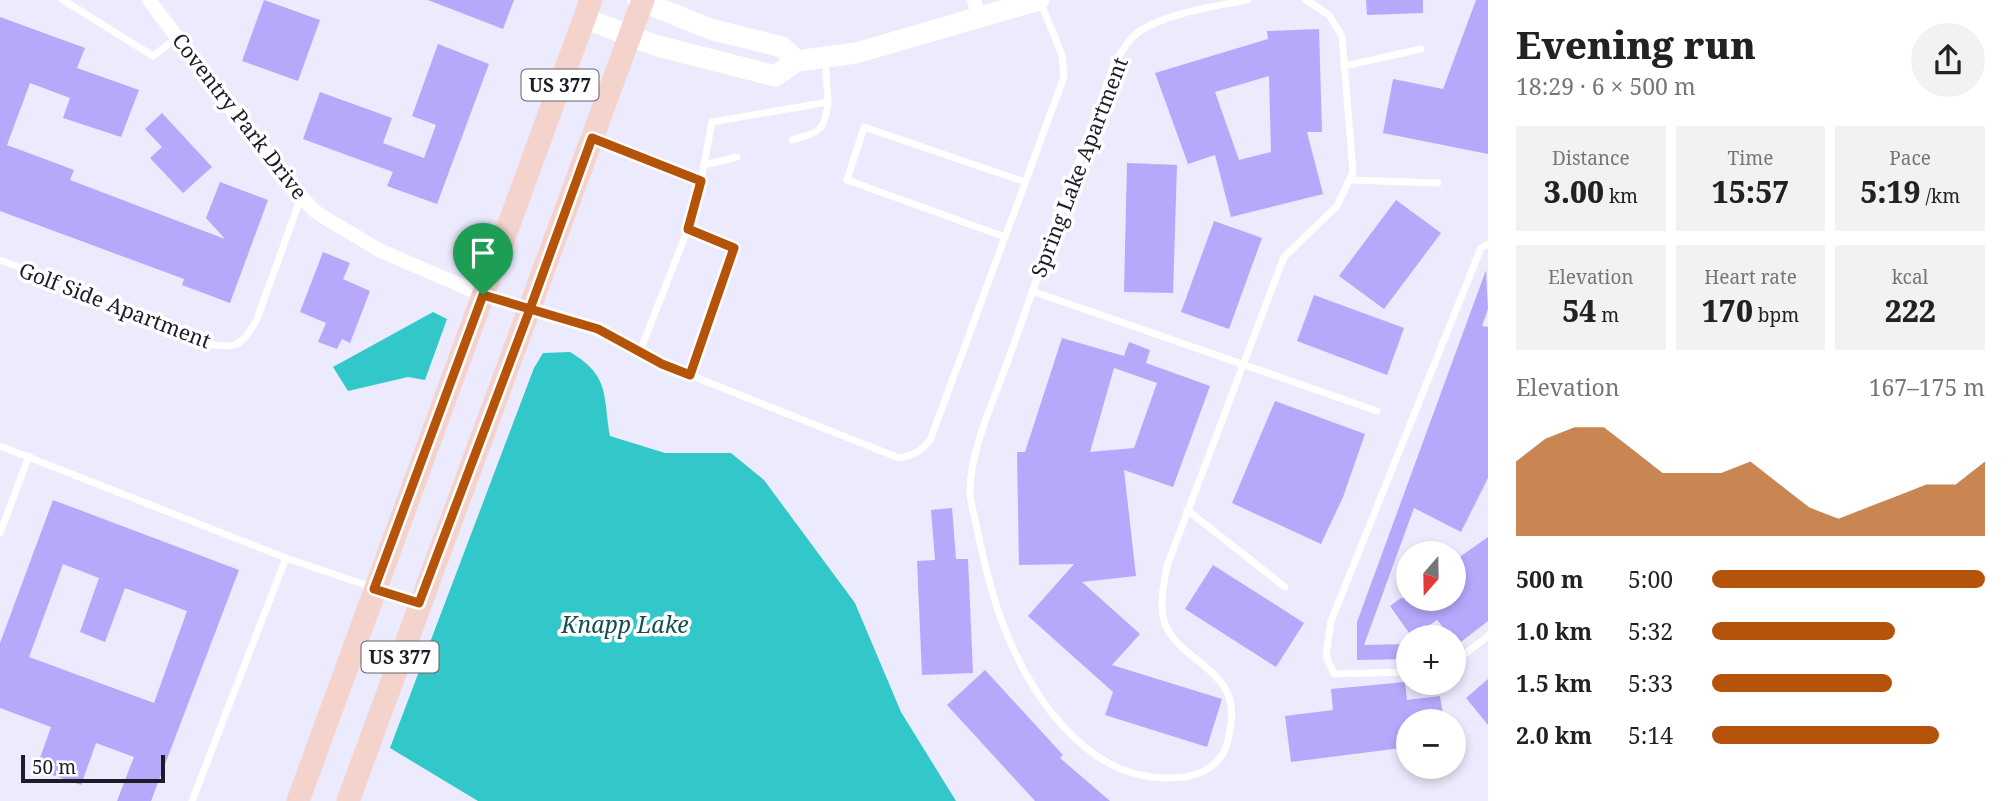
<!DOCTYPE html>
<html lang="en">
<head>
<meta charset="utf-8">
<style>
	:root { --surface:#fff; --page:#f2f2f2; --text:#222; --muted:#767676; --accent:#b45309 }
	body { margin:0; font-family:"Noto Serif",serif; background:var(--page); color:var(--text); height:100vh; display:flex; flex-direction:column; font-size:26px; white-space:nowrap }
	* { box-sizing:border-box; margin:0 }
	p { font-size:23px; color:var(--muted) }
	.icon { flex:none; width:38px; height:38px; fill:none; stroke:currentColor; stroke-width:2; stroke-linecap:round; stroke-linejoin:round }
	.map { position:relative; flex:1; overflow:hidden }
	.drawer { display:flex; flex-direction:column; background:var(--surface); width:525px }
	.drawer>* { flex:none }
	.needle { width:46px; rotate:200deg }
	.buttons { position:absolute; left:1396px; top:541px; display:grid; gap:14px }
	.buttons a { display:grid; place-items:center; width:70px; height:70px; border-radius:50%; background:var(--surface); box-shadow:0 4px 10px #0003; font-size:35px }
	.scale { position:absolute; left:21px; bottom:18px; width:144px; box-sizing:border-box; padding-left:7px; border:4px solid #1e1c28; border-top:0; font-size:19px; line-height:24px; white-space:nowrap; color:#1e1c28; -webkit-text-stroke:5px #fff; paint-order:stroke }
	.pin { position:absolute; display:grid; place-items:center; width:60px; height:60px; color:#fff; margin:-72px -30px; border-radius:50% 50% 50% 0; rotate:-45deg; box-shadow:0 0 7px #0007 }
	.pin .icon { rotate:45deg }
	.round { display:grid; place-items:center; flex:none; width:74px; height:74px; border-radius:37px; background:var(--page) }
	.summary { display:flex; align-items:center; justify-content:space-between; height:119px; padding:0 28px }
	h1 { font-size:38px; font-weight:800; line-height:52px }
	.figures { display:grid; grid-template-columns:repeat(3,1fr); gap:10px; height:119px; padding:7px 28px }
	.figures div { display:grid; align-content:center; border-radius:0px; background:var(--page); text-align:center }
	.figures b { font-size:30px; font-weight:800 }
	.figures small { font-size:19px; font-weight:400 }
	.figures p { font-size:19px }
	.chart { height:196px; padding:14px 28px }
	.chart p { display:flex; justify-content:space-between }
	.chart svg { width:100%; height:126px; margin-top:7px; fill:var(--accent); opacity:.7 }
	ul { padding:0 28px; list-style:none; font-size:23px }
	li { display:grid; grid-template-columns:112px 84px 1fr; align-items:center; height:52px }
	li i { height:18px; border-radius:9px; background:var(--accent) }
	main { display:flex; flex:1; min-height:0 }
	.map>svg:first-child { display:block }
</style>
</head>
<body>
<main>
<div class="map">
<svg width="1488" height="801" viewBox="0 0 1488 801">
	<rect width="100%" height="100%" fill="#eceafd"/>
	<g fill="#32c8ca">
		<polygon points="433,312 447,319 425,380 408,377 348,391 333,367"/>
		<path d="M570 352C610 376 603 394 610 436L665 453H731L764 480 855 603 901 712 956 801H478L390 748 534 368 543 353Z"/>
	</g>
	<g fill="#b7a8fc" fill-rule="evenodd">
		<polygon points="264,0 320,20 298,81 242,61"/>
		<polygon points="428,0 514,0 503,29"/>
		<polygon points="1366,0 1423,0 1423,13 1367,15"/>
		<polygon points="1476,0 1488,0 1488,154 1383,133 1393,79 1443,89"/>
		<polygon points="0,17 85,48 77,68 139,90 121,137 63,118 70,98 30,83 7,145 74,170 70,180 225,239 206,218 220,182 268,200 230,303 182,285 184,279 0,211"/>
		<path d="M1319 29 1322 132H1307L1323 194 1231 217 1215 155 1188 164 1155 73 1268 39 1267 31ZM1269 76 1271 152 1239 160 1215 92Z"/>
		<polygon points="438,44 489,64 437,204 387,186 393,172 303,139 320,92 392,118 383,143 424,158 436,125 412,116"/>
		<polygon points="162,113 212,167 183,193 150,158 162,147 145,129"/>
		<polygon points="1127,163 1177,165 1173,293 1124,292"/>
		<polygon points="1396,200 1441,233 1384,309 1339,276"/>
		<polygon points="1214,221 1262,238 1229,329 1181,312"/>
		<polygon points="323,252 350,263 343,279 370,291 350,343 342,339 337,349 318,342 326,323 300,312"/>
		<polygon points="1486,270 1488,309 1482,326 1488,327 1488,478 1461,532 1414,508 1364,645 1409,644 1409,659 1357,660 1357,622"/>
		<polygon points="1314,295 1404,328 1387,375 1297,341"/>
		<path d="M1062 338 1124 356 1129 342 1150 350 1146 363 1210 386 1173 487 1124 470 1136 576 1082 582 1140 634 1112 665 1222 699 1207 747 1105 715 1113 692 1028 616 1074 564 1019 565 1017 452H1025ZM1114 368 1157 383 1134 448 1090 452Z"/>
		<polygon points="1275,401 1365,434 1343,497 1321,544 1232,503"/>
		<path d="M53 500 239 570 151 801H117L134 757 96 743 81 785 36 769 51 727 0 708V643ZM63 564 99 578 80 632 105 642 125 588 187 611 154 703 29 657Z"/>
		<polygon points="952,508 956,559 968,559 973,673 922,675 917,561 935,560 931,510"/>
		<polygon points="1488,537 1488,621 1457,645 1454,637 1451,637 1437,620 1412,637 1390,606 1401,598 1454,598 1454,561"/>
		<polygon points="1213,565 1304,623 1276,667 1185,609"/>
		<polygon points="985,670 1063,755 1060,758 1110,801 1035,801 947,705"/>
		<polygon points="1488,679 1488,725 1466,698"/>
		<polygon points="1405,682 1407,700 1440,696 1444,721 1409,721 1409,747 1291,762 1285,716 1333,710 1331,689"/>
	</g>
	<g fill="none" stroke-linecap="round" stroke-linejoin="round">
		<g stroke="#fff" stroke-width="7">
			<polyline points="63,0 153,56 178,37"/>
			<path d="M1248 0C1216 6 1163 14 1137 33 1126 42 1121 53 1114 64 1079 162 1043 260 1009 358 995 397 970 450 970 491 970 503 975 517 977 529 988 582 1002 634 1030 681 1053 721 1094 766 1141 775 1171 781 1209 781 1225 750 1228 744 1229 735 1230 729 1243 668 1178 664 1164 621 1159 604 1164 583 1167 566L1284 257 1337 206 1353 172 1342 36 1329 15 1306 0"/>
			<polyline points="1344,66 1421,49"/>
			<polyline points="596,140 701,181 712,122 828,102 825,59"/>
			<path d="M792 140C819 132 825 132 828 102"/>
			<polyline points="704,165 737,157"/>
			<polyline points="1350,180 1438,183"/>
			<polyline points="688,229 701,181"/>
			<polyline points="1005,237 847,180 864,127 1025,182"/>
			<path d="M0 260C44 277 88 292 131 310 157 320 200 347 227 346 243 346 250 331 257 319L301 197"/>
			<polyline points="1032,291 1377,411"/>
			<path d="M532 310 598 329 662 364 899 458C914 455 923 451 931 438L1064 77 1062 55 1040 1"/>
			<polyline points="640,351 688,229 734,248 690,375"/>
			<polyline points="0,446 286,558 419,603"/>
			<polyline points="1187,510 1285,587"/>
			<polyline points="0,533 29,456"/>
			<polyline points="1454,662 1488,636"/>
			<polyline points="1409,672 1334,674 1326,656 1331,621 1481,248 1488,244"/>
			<polyline points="192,801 286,558"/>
		</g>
		<g stroke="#fff" stroke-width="14">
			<polyline points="149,0 285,181 317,213 379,250 483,295 530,309"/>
			<polyline points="974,0 979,19"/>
		</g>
		<g stroke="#fff" stroke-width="21">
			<polyline points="638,0 710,29 782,47 797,61"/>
			<polyline points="584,18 654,45 775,76 797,61 856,53 1039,0"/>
		</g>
		<g stroke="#f5d3cd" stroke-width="23">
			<polyline points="298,801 591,0"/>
			<polyline points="348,801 643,0"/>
		</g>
	</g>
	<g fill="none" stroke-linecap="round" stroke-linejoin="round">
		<g stroke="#fff" stroke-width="14">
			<polyline id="route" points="483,295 374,589 419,603 530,309 598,329 662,364 690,375 734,248 688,229 701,181 592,138 530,309 483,295"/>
		</g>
		<use href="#route" stroke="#b45309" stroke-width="9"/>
	</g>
	<g text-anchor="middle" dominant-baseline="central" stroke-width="7" stroke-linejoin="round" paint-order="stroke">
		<g fill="#fff" stroke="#626068" stroke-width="2">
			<rect x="521.5" y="69.5" width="77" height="31" rx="5"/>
			<rect x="361.5" y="641.5" width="77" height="31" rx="5"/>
		</g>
		<g font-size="19" font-weight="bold" fill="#1e1c28">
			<text x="560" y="85">US 377</text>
			<text x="400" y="657">US 377</text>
		</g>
		<g font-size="21" fill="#1e1c28" stroke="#fff">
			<text transform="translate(240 116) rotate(52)">Coventry Park Drive</text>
			<text transform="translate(1079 167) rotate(-69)">Spring Lake Apartment</text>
			<text transform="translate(115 305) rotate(21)">Golf Side Apartment</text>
		</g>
		<g font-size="23" font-style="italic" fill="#125051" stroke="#fff">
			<text x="625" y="624">Knapp Lake</text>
		</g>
	</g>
</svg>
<div class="buttons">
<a><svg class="needle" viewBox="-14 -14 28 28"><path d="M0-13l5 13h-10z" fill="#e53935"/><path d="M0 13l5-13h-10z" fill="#767676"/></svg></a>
<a>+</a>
<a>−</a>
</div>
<div class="scale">50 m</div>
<div class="pin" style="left:483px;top:295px;background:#1e9e55"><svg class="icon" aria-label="arrive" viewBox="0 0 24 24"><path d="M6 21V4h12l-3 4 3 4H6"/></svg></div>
</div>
<section class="drawer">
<div class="summary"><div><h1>Evening run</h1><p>18:29 · 6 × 500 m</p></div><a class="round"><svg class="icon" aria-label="share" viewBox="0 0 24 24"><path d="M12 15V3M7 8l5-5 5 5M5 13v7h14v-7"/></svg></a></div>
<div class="figures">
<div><p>Distance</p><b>3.00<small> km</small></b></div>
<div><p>Time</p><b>15:57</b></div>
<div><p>Pace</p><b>5:19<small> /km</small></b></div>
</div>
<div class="figures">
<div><p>Elevation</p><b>54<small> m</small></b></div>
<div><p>Heart rate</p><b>170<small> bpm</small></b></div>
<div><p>kcal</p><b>222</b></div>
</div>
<div class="chart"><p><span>Elevation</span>167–175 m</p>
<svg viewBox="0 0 160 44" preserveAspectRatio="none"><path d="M0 44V18L10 10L20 6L30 6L40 14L50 22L60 22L70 22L80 18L90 26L100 34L110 38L120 34L130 30L140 26L150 26L160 18V44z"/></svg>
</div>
<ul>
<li><b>500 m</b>5:00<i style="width:100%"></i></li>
<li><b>1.0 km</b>5:32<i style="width:67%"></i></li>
<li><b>1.5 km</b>5:33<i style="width:66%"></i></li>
<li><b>2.0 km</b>5:14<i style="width:83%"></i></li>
</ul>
</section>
</main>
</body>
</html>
